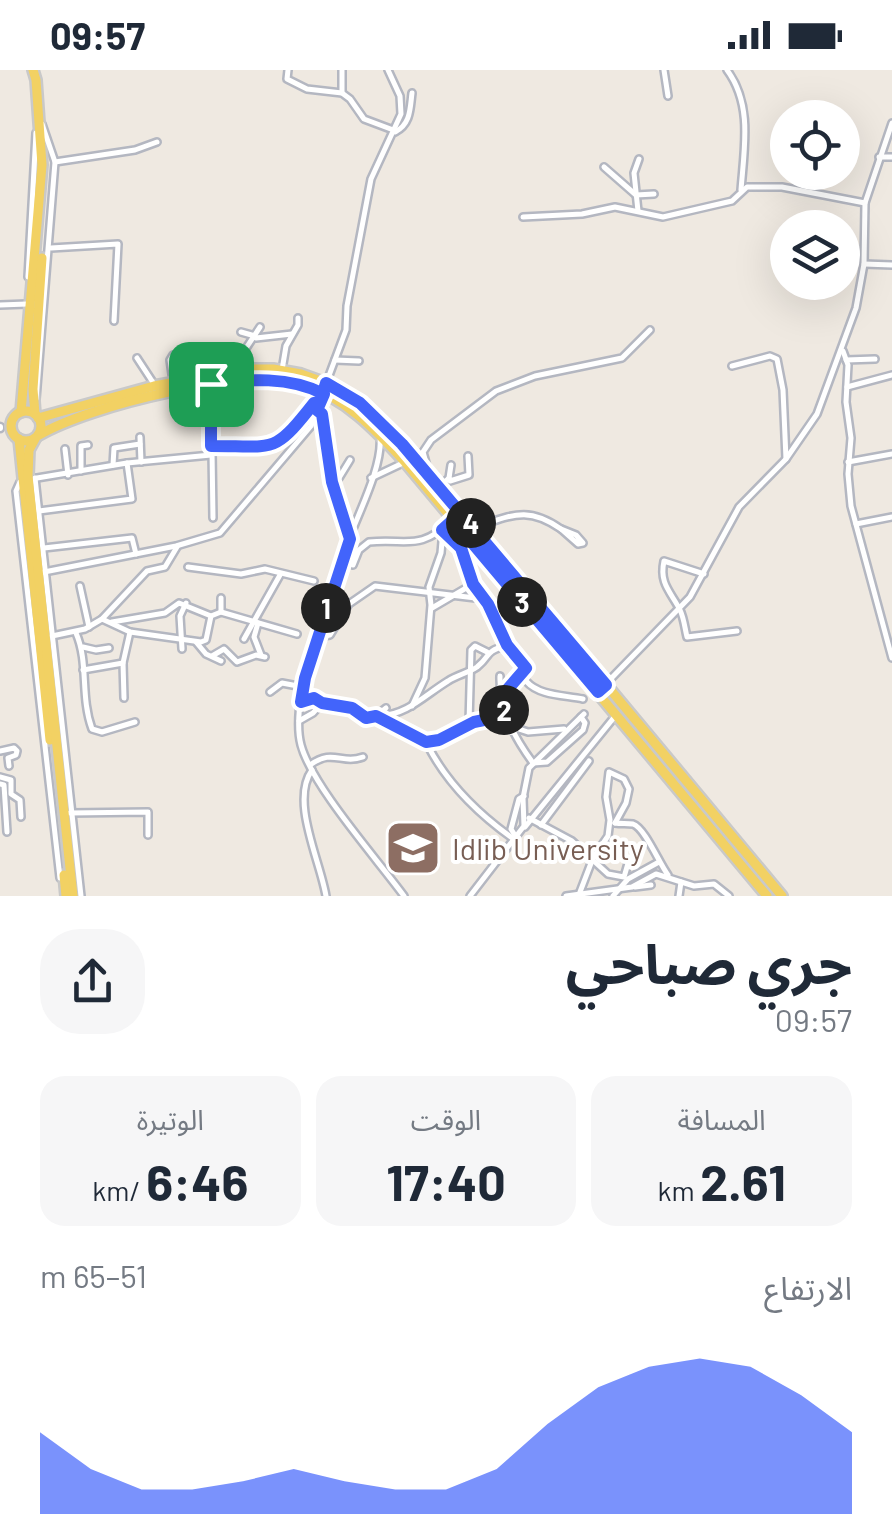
<!DOCTYPE html>
<html lang="ar">
<head>
<meta charset="utf-8">
<style>
	:root { --surface:#fff; --page:#f6f6f7; --text:#1f2937; --muted:#747a83; --accent:#4264fb }
	body { margin:0; font-family:Barlow,"Noto Sans Arabic",sans-serif; background:var(--page); color:var(--text); direction:rtl; height:100vh; display:flex; flex-direction:column; font-size:38px; white-space:nowrap }
	* { box-sizing:border-box; margin:0 }
	p { font-size:32px; color:var(--muted) }
	.icon { flex:none; width:55px; height:55px; fill:none; stroke:currentColor; stroke-width:2; stroke-linecap:round; stroke-linejoin:round }
	.map { position:relative; height:826px; overflow:hidden; direction:ltr }
	.panel { display:flex; flex-direction:column; background:var(--surface); flex:1 }
	.panel>* { flex:none }
	.buttons { position:absolute; left:770px; top:30px; display:grid; gap:20px }
	.buttons a { display:grid; place-items:center; width:90px; height:90px; border-radius:50%; background:var(--surface); box-shadow:0 10px 40px #0002; font-size:50px }
	.pin { position:absolute; display:grid; place-items:center; width:85px; height:85px; color:#fff; margin:-42px; border-radius:20px; box-shadow:0 5px 15px #0006 }
	.km { position:absolute; width:50px; height:50px; margin:-25px; border-radius:50%; background:#222; color:#fff; font-size:28px; line-height:50px; text-align:center }
	.round { display:grid; place-items:center; flex:none; width:105px; height:105px; border-radius:40px; background:var(--page) }
	.summary { display:flex; align-items:center; justify-content:space-between; height:170px; padding:0 40px }
	h1 { font-size:55px; font-weight:700; line-height:75px }
	.stats { display:grid; grid-template-columns:repeat(3,1fr); gap:15px; height:170px; padding:10px 40px }
	.stats div { display:grid; align-content:center; border-radius:25px; background:var(--page); text-align:center }
	.stats b { font-size:50px; font-weight:700 }
	.stats small { font-size:28px; font-weight:400 }
	.stats p { font-size:28px }
	.chart { height:280px; padding:20px 40px }
	.chart p { display:flex; justify-content:space-between }
	.chart svg { width:100%; height:180px; margin-top:10px; fill:var(--accent); opacity:.7 }
	.status { display:flex; justify-content:space-between; align-items:center; height:70px; padding:0 50px; background:var(--surface); direction:ltr }
	.status svg { height:28px; fill:currentColor }
	.map>svg:first-child { display:block }
</style>
</head>
<body>
<div class="status"><b>09:57</b><svg viewBox="0 0 49 12"><path d="M0 12V9h3v3zM5 12V6h3v6zM10 12V3h3v9zM15 12V0h3v12zM26 1h20v11H26zM47 4h2v5h-2z"/></svg></div>
<div class="map">
<svg width="892" height="826" viewBox="0 0 892 826">
	<rect width="100%" height="100%" fill="#efe9e1"/>
	<g fill="none" stroke-linecap="round" stroke-linejoin="round">
		<g stroke="#b4b7c1" stroke-width="10">
			<g id="minor">
				<polyline points="288,0 287,9 307,19 342,23 350,29 364,49 396,61"/>
				<polyline points="664,0 668,26"/>
				<path d="M727 0C753 35 744 79 741 120"/>
				<polyline points="342,23 342,0"/>
				<path d="M395 62C411 54 410 38 412 23"/>
				<polyline points="879,87 892,87"/>
				<polyline points="55,92 135,80 157,72"/>
				<polyline points="604,97 636,125 654,124"/>
				<polyline points="638,141 634,103 639,89"/>
				<polyline points="523,147 582,144 615,137 663,147 732,131 747,117 782,117 865,133"/>
				<polyline points="51,178 118,174 114,251"/>
				<polyline points="864,194 892,195"/>
				<polyline points="28,207 36,63"/>
				<polyline points="0,235 27,234"/>
				<polyline points="241,262 255,266"/>
				<polyline points="256,268 292,264"/>
				<polyline points="843,281 848,295 846,332 851,368 848,404 851,436 892,588"/>
				<polyline points="137,288 154,314"/>
				<polyline points="335,290 359,291"/>
				<polyline points="846,290 875,289"/>
				<polyline points="732,296 770,286 777,289 783,320 786,389"/>
				<polyline points="282,300 286,276 298,255 298,248"/>
				<polyline points="231,301 260,257"/>
				<polyline points="172,302 181,298"/>
				<polyline points="173,311 170,290 173,285 181,283"/>
				<polyline points="327,311 346,260 347,236 371,109 401,44 400,26 388,0"/>
				<polyline points="211,314 213,448"/>
				<polyline points="847,317 892,305"/>
				<polyline points="36,329 55,92 42,54"/>
				<polyline points="317,340 322,344 333,412 349,466"/>
				<polyline points="140,367 141,392"/>
				<path d="M380 367C383 395 359 442 349 469 332 518 288 626 301 675 312 716 377 789 404 826"/>
				<polyline points="211,376 275,374 290,364 315,333 320,332"/>
				<polyline points="65,379 68,405"/>
				<polyline points="848,392 892,384"/>
				<polyline points="113,395 114,378 140,374"/>
				<polyline points="428,400 423,382 431,370 496,321 535,306 622,288 650,260"/>
				<polyline points="81,401 81,376 88,375"/>
				<polyline points="35,408 81,826"/>
				<polyline points="37,408 127,393 211,385"/>
				<polyline points="371,408 405,392"/>
				<polyline points="449,408 450,411 469,405 468,386"/>
				<polyline points="20,412 16,421 60,808"/>
				<polyline points="333,412 339,408 350,390"/>
				<polyline points="439,417 449,408 451,395"/>
				<polyline points="39,441 132,429 127,393"/>
				<polyline points="856,454 892,447"/>
				<path d="M475 457C511 446 527 435 561 459"/>
				<polygon points="561,459 576,465 583,473 578,474"/>
				<polyline points="443,460 461,478 473,514 490,538 507,575 526,598 500,627"/>
				<polyline points="44,478 132,468 136,484"/>
				<path d="M353 495 359 480 369 472C408 468 418 482 453 450"/>
				<polyline points="188,497 241,504 265,499 314,511"/>
				<polyline points="39,503 176,476 220,463 311,356 324,322"/>
				<path d="M704 504 664 491C659 514 671 522 680 540 684 548 685 559 687 567L737 561"/>
				<polyline points="80,516 89,557"/>
				<polyline points="221,528 221,542"/>
				<polyline points="432,538 473,514"/>
				<polyline points="102,549 130,562 201,572 206,570 211,546 221,542 297,564"/>
				<polyline points="112,552 165,543 179,533 211,546"/>
				<polyline points="258,553 254,567 261,585"/>
				<path d="M76 563C89 593 80 626 92 659L102 662 135 652"/>
				<polyline points="52,566 85,559 102,549 147,501 165,497 177,477"/>
				<polyline points="317,567 330,565 349,534 375,516 484,529"/>
				<polyline points="244,569 280,505"/>
				<polyline points="196,572 206,584 221,591"/>
				<polyline points="83,577 96,580 109,578"/>
				<polyline points="182,579 180,546 186,533"/>
				<polyline points="212,586 224,579 237,592 256,585 265,587"/>
				<polyline points="83,600 123,593"/>
				<path d="M500 606C499 639 514 667 533 693L547 692 583 660 585 653 581 647"/>
				<path d="M518 611H526C539 626 564 625 583 629"/>
				<polyline points="270,622 282,613 303,617"/>
				<polyline points="598,622 690,527 739,437 786,389 817,344 856,238 864,194 865,133 892,53"/>
				<polyline points="124,628 123,593 130,562"/>
				<polyline points="302,631 310,628 352,638 366,648 376,646 386,638"/>
				<polyline points="412,636 425,608 431,535 429,517 441,483 443,460"/>
				<polyline points="376,646 426,672 439,670 474,652 489,649 528,662 564,659"/>
				<path d="M379 646C407 645 425 625 448 611 457 605 468 603 477 597 493 584 482 583 507 575"/>
				<polyline points="299,651 313,643 322,633"/>
				<polyline points="469,653 471,580 475,576 487,582"/>
				<path d="M427 674C447 714 478 744 515 770"/>
				<polyline points="0,681 14,678 17,681 16,685 8,688 9,696"/>
				<path d="M310 695C333 678 341 695 363 687"/>
				<path d="M312 700C290 731 320 790 326 826"/>
				<polyline points="0,707 11,710 11,724 20,730 21,747"/>
				<polyline points="0,714 4,715 7,762"/>
				<polyline points="70,743 148,742 148,765"/>
				<polyline points="529,748 572,771 608,804 624,807 629,790"/>
				<path d="M615 753C621 754 627 753 633 754 645 758 659 793 668 805"/>
				<polyline points="541,755 589,691"/>
				<polyline points="525,757 616,645"/>
				<polyline points="516,767 511,759 519,729 524,726"/>
				<polyline points="635,817 651,815"/>
				<polyline points="580,822 593,788 608,766 610,750 606,727 609,702 624,709 629,719 626,733 615,753"/>
				<polyline points="470,826 524,756 523,728 529,698 584,644"/>
				<polyline points="566,826 632,817 656,804 694,816 714,814 729,826"/>
				<polyline points="613,826 628,809 659,792"/>
				<polyline points="679,826 681,812"/>
			</g>
		</g>
		<g stroke="#b4b7c1" stroke-width="11">
			<polyline id="tertiary" points="0,357 0,358"/>
		</g>
		<g stroke="#c9c9c9" stroke-width="14">
			<g id="primary">
				<circle cx="26" cy="356" r="15"/>
				<polyline points="21,342 42,95 36,10 33,0"/>
				<polyline points="35,344 33,319 42,188"/>
				<polyline points="38,348 154,316 248,299 273,299 301,304 326,313 360,333 402,374 475,457 782,826"/>
				<path d="M39 365C91 335 242 298 301 314 344 326 376 360 405 392L767 826"/>
				<polyline points="19,369 50,670"/>
				<polyline points="35,369 29,380 28,406 73,826"/>
				<polyline points="64,805 66,826"/>
			</g>
		</g>
		<use href="#minor" stroke="#fff" stroke-width="5"/>
		<use href="#tertiary" stroke="#fff" stroke-width="6"/>
		<use href="#primary" stroke="#f2d163" stroke-width="9"/>
	</g>
	<g fill="none" stroke-linecap="round" stroke-linejoin="round">
		<g stroke="#fff" stroke-width="20">
			<path id="route" d="M211 314C249 309 289 306 324 324L317 340 322 344 332 412 350 469 305 608 301 632 314 628 322 633 352 638 366 648 376 646 426 672 439 670 474 652 489 649 510 655 500 628 526 598 507 575 488 534 473 514 461 478 442 460 453 450 598 622 606 615 402 374 360 333 326 313 320 332 314 333C273 385 276 376 211 376V314"/>
		</g>
		<use href="#route" stroke="#4264fb" stroke-width="12"/>
	</g>
	<defs>
		<g id="university-square" transform="scale(2.875)"><rect x="-9" y="-9" width="18" height="18" rx="4" fill="#8d6e63" stroke="#fff"/><path d="M0-5L7-2L0 1L-7-2ZM-4 1L0 2.5L4 1V4Q0 6-4 4Z" fill="#fff"/></g>
	</defs>
	<g fill-rule="evenodd">
		<use href="#university-square" x="413" y="778"/>
	</g>
	<g text-anchor="middle" dominant-baseline="central" stroke-width="8" stroke-linejoin="round" paint-order="stroke">
		<g font-size="30" fill="#785e54" stroke="#fff" text-anchor="start">
			<text x="452" y="778">Idlib University</text>
		</g>
	</g>
</svg>
<div class="buttons">
<a><svg class="icon" aria-label="locate" viewBox="0 0 24 24"><circle cx="12" cy="12" r="6"/><path d="M12 2v4M12 18v4M2 12h4M18 12h4"/></svg></a>
<a><svg class="icon" aria-label="layers" viewBox="0 0 24 24"><path d="M12 4l9 5-9 5-9-5zM3 14l9 5 9-5"/></svg></a>
</div>
<div class="pin" style="left:211px;top:314px;background:#1e9e55"><svg class="icon" aria-label="arrive" viewBox="0 0 24 24"><path d="M6 21V4h12l-3 4 3 4H6"/></svg></div>
<b class="km" style="left:326px;top:538px">1</b>
<b class="km" style="left:504px;top:640px">2</b>
<b class="km" style="left:522px;top:532px">3</b>
<b class="km" style="left:471px;top:453px">4</b>
</div>
<section class="panel">
<div class="summary"><div><h1>جري صباحي</h1><p>09:57</p></div><a class="round"><svg class="icon" aria-label="share" viewBox="0 0 24 24"><path d="M12 15V3M7 8l5-5 5 5M5 13v7h14v-7"/></svg></a></div>
<div class="stats">
<div><p>المسافة</p><b>2.61<small> km</small></b></div>
<div><p>الوقت</p><b>17:40</b></div>
<div><p>الوتيرة</p><b>6:46<small> /km</small></b></div>
</div>
<div class="chart"><p><span>الارتفاع</span>51–65 m</p>
<svg viewBox="0 0 160 44" preserveAspectRatio="none"><path d="M0 44V24L10 33L20 38L30 38L40 36L50 33L60 36L70 38L80 38L90 33L100 22L110 13L120 8L130 6L140 8L150 15L160 24V44z"/></svg>
</div>
</section>
</body>
</html>
